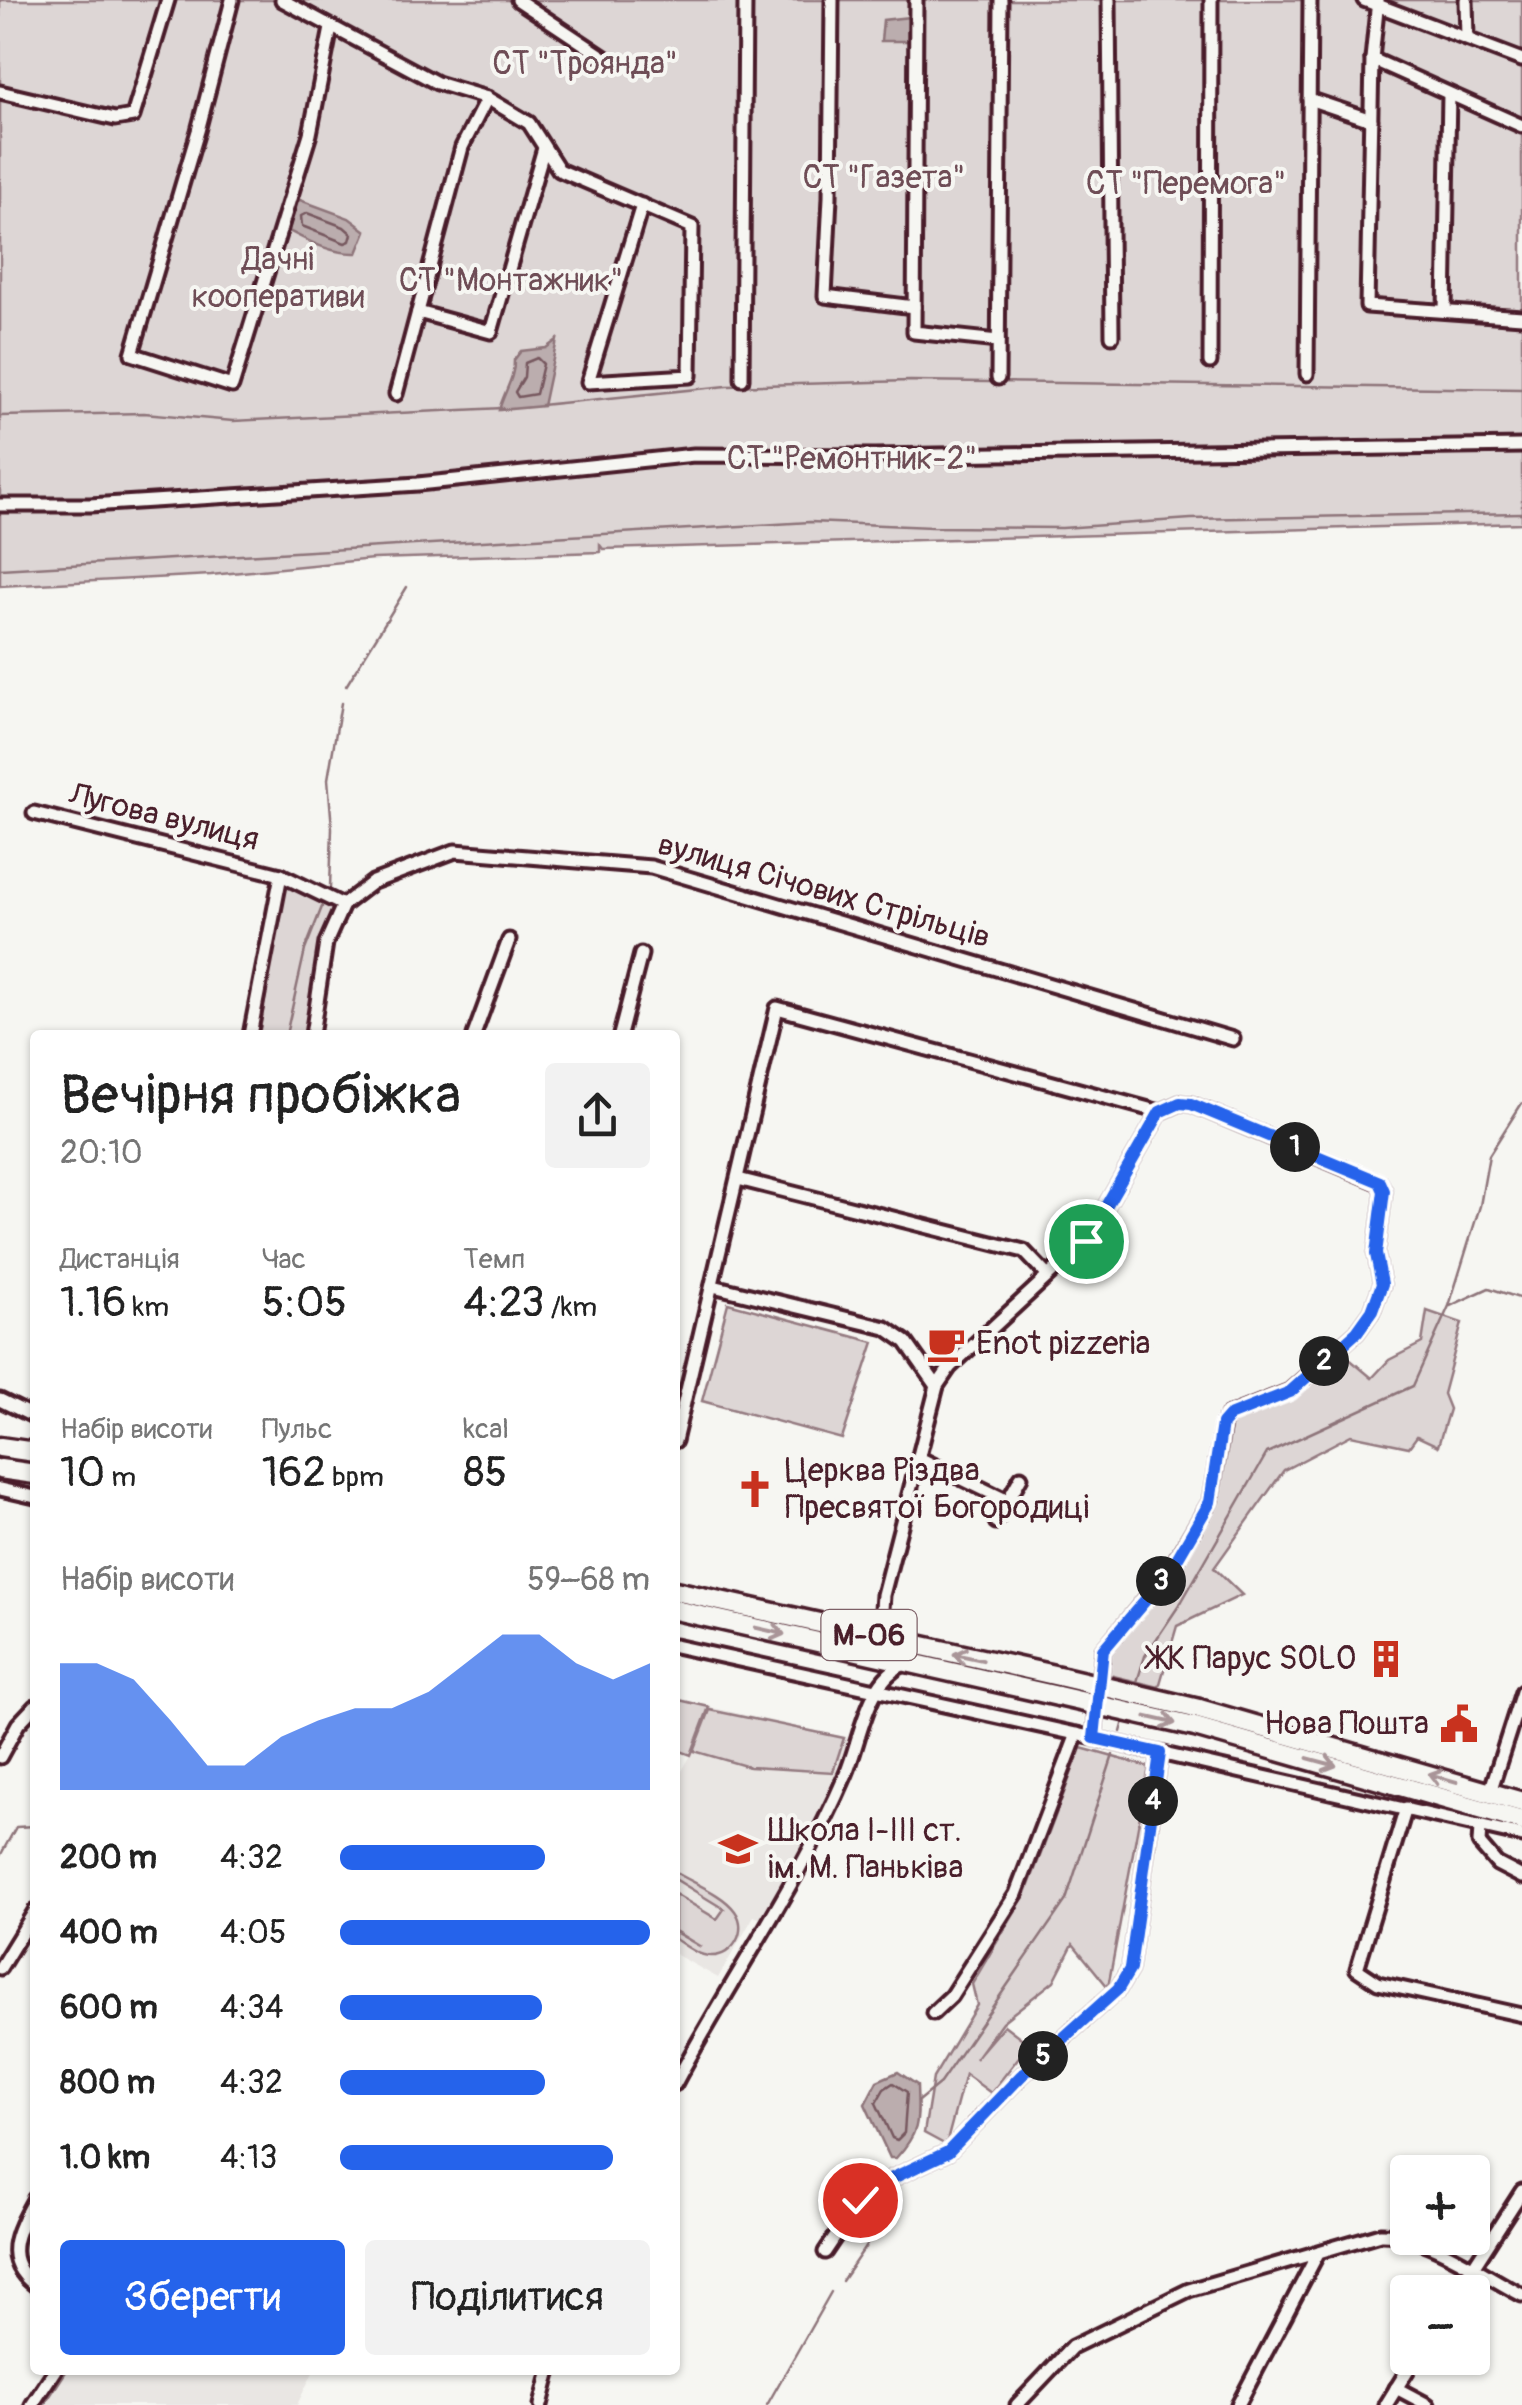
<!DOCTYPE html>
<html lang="uk">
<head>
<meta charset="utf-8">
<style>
	:root { --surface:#fff; --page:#f2f2f2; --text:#222; --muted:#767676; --accent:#2563eb }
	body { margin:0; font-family:Pangolin,sans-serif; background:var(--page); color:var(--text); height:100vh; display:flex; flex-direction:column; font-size:38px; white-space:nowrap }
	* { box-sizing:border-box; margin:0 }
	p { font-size:32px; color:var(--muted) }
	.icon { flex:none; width:55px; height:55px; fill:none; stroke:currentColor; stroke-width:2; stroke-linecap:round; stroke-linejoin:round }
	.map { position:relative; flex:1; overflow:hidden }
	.panel { position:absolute; left:30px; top:1030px; width:650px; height:1345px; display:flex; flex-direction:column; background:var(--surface); border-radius:10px; box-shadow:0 2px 8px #0004 }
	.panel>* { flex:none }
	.tools { position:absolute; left:1390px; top:2155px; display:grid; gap:20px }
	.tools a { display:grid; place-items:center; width:100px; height:100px; border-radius:10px; background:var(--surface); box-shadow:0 2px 8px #0004; font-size:50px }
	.pin { position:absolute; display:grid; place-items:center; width:85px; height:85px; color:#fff; margin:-42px; border:5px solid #fff; border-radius:50%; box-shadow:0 2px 10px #0007 }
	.km { position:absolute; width:50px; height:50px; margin:-25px; border-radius:50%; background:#222; color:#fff; font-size:28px; line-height:50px; text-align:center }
	.round { display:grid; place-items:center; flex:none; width:105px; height:105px; border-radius:10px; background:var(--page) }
	.head { display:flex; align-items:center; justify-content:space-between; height:170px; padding:0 30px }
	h1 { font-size:55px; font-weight:600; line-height:75px }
	.metrics { display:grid; grid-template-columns:repeat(3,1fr); gap:15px; height:170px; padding:10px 30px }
	.metrics div { display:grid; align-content:center }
	.metrics b { font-size:42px; font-weight:600 }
	.metrics small { font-size:28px; font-weight:400 }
	.metrics p { font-size:28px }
	.chart { height:280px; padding:20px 30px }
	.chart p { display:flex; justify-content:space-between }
	.chart svg { width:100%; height:180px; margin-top:10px; fill:var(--accent); opacity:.7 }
	.cta { display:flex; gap:20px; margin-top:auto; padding:20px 30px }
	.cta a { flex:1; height:115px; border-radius:10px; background:var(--accent); color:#fff; font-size:40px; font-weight:600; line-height:115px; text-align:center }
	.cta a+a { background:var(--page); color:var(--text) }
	ul { padding:0 30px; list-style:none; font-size:32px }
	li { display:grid; grid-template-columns:160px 120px 1fr; align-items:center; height:75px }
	li i { height:25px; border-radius:12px; background:var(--accent) }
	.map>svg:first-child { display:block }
</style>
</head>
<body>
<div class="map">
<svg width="1522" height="2405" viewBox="0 0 1522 2405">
	<rect width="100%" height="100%" fill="#f6f6f2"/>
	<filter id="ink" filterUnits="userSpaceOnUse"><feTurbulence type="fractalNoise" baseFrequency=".01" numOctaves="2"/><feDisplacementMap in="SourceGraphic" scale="20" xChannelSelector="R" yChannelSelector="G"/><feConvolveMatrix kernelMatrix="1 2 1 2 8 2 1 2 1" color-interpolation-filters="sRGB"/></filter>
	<g filter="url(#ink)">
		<g fill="#e9e6e3">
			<polygon points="709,1707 853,1739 838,1780 763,1920 754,1916 718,1978 675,1954 675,1783 691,1755"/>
			<polygon points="61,2370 314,2370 297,2405 39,2405"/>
		</g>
		<g fill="#ddd6d5" stroke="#947a80" stroke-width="2.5">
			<polygon points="0,0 1522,0 1522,523 603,549 600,545 600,552 373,559 211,575 0,586"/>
			<polygon points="285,882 334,907 321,940 305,1035 259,1035"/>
			<polygon points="728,1303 874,1342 842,1439 702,1401"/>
			<polygon points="1427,1311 1462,1323 1443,1394 1449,1409 1438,1446 1417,1436 1409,1447 1351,1435 1284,1470 1214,1568 1242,1595 1177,1626 1159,1687 1105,1674 1106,1650 1163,1591 1218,1499 1223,1437 1231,1419 1287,1398 1341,1352 1372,1378 1389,1360 1422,1343"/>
			<polygon points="675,1598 1060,1685 1060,1689 675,1603"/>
			<polygon points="675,1699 709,1707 691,1755 675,1749"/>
			<polygon points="710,1710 844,1738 833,1772 749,1767 694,1751"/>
			<polygon points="1081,1748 1149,1767 1108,1987 1073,1944 1054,1981 1002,2022 975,2059 1004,2025 1029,2044 991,2093 965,2074 946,2145 924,2133 933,2078 977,2005 972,1984 1026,1893"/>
			<path d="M675 1872C693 1883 723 1894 735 1911 749 1930 733 1957 711 1956 698 1956 686 1946 675 1939V1932L701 1947 675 1931V1894L717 1919 724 1909 675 1879Z"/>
		</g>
		<g fill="#bbadae" stroke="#8e747a" stroke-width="2.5">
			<polygon points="910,17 911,41 881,41 883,20"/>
			<path d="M300 200 349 218 366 231 357 253C332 254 310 242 289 231L295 201Z"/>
			<path d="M557 340 543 406 499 410C504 392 515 377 514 360L521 351 546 348Z"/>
			<path d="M898 2072 917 2085C918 2121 921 2131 896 2158H890L865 2104 877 2081Z"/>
		</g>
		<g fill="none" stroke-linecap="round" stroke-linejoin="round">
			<g stroke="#77585f" stroke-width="2.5">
				<polygon points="307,213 344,227 352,234 350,241 345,243 302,226 301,216"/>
				<polygon points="537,358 543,364 536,394 518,397 515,392 524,377 525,363"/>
				<polygon points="893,2083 907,2092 904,2133 897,2140 892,2138 876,2103 884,2089"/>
			</g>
			<g stroke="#8e747a" stroke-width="2.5">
				<polyline points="541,405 727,386 910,381 1522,389"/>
				<polyline points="0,416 144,413 233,421 503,408"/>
				<polyline points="0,569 810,522 932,527 1062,528 1191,519 1522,513"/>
				<polyline points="346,686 407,587"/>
				<polyline points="330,888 332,828 328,779 341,703"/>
				<polyline points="286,1035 305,950 322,907"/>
				<polyline points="1450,1306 1489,1288 1522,1299"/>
				<polyline points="1136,1685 1145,1656 1182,1601 1267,1453 1413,1386 1449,1306 1480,1206 1489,1155 1522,1103"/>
				<polyline points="1121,1732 1124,1721"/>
				<polyline points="0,1856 16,1827 35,1826"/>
				<polyline points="918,2101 940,2083 1066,1900 1113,1755"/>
				<polyline points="842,2281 900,2196"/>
				<polyline points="44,2405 67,2370"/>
				<polyline points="767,2405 831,2292"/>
			</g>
			<g stroke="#4a1f2b" stroke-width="19">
				<g id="minor">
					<polyline points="232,0 198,131 132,354 232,386 310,134 331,28"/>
					<polyline points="282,0 437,83 487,98 529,123 559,170 692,227 690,376 588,382 642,205"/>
					<polyline points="518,0 614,64"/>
					<polyline points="832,0 830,197 825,296 914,307"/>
					<polyline points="916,0 914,332 998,341"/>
					<polyline points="1109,0 1112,336"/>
					<polyline points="1364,0 1522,60"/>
					<polyline points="1378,0 1372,59 1367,306 1522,317"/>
					<polyline points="1466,0 1467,38"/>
					<polyline points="1372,59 1522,126"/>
					<polyline points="0,92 115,119 133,116 168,0"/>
					<polyline points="1309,99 1371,120"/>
					<polyline points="1445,311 1449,94"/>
					<polyline points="418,312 491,332 544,148"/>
					<polyline points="1210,362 1211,0"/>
					<polyline points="1307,374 1310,0"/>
					<polyline points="998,378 1001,0"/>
					<polyline points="742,379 745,0"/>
					<polyline points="396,394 462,147 487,98"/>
					<polyline points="0,505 90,505 418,484 694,455 875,456 1522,446"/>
					<polyline points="34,813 281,875"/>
					<polyline points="343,905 373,882 455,851 651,867 1233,1039"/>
					<polyline points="250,1035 281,875 343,905"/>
					<polyline points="312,1035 326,943 343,905"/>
					<polyline points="474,1035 509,940"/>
					<polyline points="620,1035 641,954"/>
					<polyline points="738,1179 1024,1251 1047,1275"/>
					<polyline points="713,1286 886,1328 906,1342 937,1386"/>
					<polyline points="0,1400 35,1417"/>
					<polyline points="675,1441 777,1008 1160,1112"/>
					<polyline points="919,1458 1008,1501"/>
					<polyline points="0,1489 35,1497"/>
					<polyline points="996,1522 1021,1477"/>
					<polyline points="880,1637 883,1595 937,1386 950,1367 1086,1241 1160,1112 1180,1103 1191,1104 1380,1183 1384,1191 1376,1254 1382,1284 1372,1311 1357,1332 1290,1391 1229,1415 1223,1424 1210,1502 1169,1571 1103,1650 1094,1738"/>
					<polyline points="675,1646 1094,1738 1522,1836"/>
					<polyline points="0,1757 18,1724 35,1706"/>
					<polyline points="1490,1792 1522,1692"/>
					<polyline points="1406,1808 1357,1969 1378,1983 1522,2015"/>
					<polyline points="1480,1828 1479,1843 1497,1864 1522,1877"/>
					<polyline points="0,1968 35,1911"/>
					<polyline points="933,2013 951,1996 1016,1894 1077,1734"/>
					<path d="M675 2084C730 1980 800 1882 846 1774 861 1739 867 1677 907 1663"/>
					<path d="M35 2198C17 2231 0 2259 35 2285"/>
					<polyline points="825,2252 860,2200 878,2185 948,2152 1021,2076 1118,1989 1130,1969 1160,1753"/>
					<polyline points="1457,2292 1522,2191"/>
					<polyline points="1396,2388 1428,2405"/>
					<polyline points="32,2405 55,2370"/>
					<polyline points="541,2405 550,2370"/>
					<path d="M1017 2405 1072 2347 1189 2290 1380 2234C1425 2233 1483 2275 1522 2295"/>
					<polyline points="1238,2405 1317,2255"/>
					<polyline points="1386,2405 1415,2358"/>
				</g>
			</g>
			<g stroke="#4a1f2b" stroke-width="25">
				<g id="highway">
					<polyline points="0,1447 35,1452"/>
					<polyline points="0,1469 35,1474"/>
					<polyline points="675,1591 1063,1677"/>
					<polyline points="675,1610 1058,1696"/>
					<polyline points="1199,1709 1522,1802"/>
					<polyline points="1195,1727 1522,1821"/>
				</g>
			</g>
			<use href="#minor" stroke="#f6f6f2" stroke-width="11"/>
			<use href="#highway" stroke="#f6f6f2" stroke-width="18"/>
			<g stroke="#4a1f2b" stroke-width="25" stroke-linecap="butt">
				<g id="highway-bridge">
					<polyline points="1063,1677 1199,1709"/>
					<polyline points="1058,1696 1195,1727"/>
				</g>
			</g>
			<use href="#highway-bridge" stroke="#f6f6f2" stroke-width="18"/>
		</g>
		<defs><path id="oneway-shaft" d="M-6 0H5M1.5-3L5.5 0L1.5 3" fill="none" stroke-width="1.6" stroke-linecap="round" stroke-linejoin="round" transform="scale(2.5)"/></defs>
		<g stroke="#a99598">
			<use href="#oneway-shaft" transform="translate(770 1631) rotate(13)"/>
			<use href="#oneway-shaft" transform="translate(968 1657) rotate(-168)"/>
			<use href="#oneway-shaft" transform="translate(1161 1720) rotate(13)"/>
			<use href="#oneway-shaft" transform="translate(1322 1762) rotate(15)"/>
			<use href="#oneway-shaft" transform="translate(1443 1778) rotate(-164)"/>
		</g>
	</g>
	<g fill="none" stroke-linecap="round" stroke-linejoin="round" filter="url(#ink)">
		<g stroke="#fff" stroke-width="20">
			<polyline id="route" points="860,2200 878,2185 948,2152 1021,2076 1118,1989 1130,1969 1160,1753 1094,1738 1103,1650 1170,1571 1210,1502 1222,1424 1229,1416 1290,1392 1357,1332 1372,1311 1382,1284 1376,1254 1384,1191 1380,1182 1191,1104 1180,1103 1160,1112 1086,1241"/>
		</g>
		<use href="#route" stroke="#2563eb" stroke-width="12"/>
	</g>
	<defs>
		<g id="cafe-bare" transform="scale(3)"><path d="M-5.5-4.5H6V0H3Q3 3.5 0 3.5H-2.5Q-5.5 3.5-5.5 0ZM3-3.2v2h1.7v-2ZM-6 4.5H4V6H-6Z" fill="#c8321e" stroke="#f6f6f2" stroke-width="2.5" paint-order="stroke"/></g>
		<g id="church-bare" transform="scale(3)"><path d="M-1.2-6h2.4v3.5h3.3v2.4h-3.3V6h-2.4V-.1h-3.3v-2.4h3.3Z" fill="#c8321e" stroke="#f6f6f2" stroke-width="2.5" paint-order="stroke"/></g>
		<g id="building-bare" transform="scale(3)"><path d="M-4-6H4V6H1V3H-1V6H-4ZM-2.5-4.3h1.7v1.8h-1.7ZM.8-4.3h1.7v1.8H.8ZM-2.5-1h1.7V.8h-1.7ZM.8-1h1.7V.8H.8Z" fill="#c8321e" stroke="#f6f6f2" stroke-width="2.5" paint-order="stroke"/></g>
		<g id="civic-bare" transform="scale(3)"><path d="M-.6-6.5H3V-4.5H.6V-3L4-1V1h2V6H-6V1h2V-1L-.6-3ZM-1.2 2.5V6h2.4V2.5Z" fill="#c8321e" stroke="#f6f6f2" stroke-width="2.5" paint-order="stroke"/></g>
		<g id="school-bare" transform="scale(3)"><path d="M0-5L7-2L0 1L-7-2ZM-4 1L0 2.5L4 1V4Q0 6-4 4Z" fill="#c8321e" stroke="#f6f6f2" stroke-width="2.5" paint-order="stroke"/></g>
	</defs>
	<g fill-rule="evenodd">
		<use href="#cafe-bare" x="946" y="1344"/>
		<use href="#church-bare" x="755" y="1489"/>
		<use href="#building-bare" x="1386" y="1659"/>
		<use href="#civic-bare" x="1459" y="1724"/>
		<use href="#school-bare" x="738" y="1849"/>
	</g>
	<g text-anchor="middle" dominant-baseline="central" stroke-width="8" stroke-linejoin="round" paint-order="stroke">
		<rect fill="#f6f6f2" stroke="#7e6067" stroke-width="2.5" x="821.5" y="1610" width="95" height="50" rx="8"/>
		<g font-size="30" font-weight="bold" fill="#4a1f2b">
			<text x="869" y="1635">М-06</text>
		</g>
		<g font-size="32" fill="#6f4d56" stroke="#f6f6f2">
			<text x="585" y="64">СТ "Троянда"</text>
			<text x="884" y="178">СТ "Газета"</text>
			<text x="1186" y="184">СТ "Перемога"</text>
			<text x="278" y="260">Дачні<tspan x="278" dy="37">кооперативи</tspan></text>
			<text x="511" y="281">СТ "Монтажник"</text>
			<text x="852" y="459">СТ "Ремонтник-2"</text>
		</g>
		<g font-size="32" fill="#4a1f2b" stroke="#f6f6f2">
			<text transform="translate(164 817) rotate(14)">Лугова вулиця</text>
			<text transform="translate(824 891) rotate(16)">вулиця Січових Стрільців</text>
		</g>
		<g font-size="32" fill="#4a1f2b" stroke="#f6f6f2" text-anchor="start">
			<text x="976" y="1344">Enot pizzeria</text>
			<text x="785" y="1471">Церква Різдва<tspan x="785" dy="37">Пресвятої Богородиці</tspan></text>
			<text x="1356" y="1659" text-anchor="end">ЖК Парус SOLO</text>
			<text x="1429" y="1724" text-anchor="end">Нова Пошта</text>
			<text x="768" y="1831">Школа І-ІІІ ст.<tspan x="768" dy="37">ім. М. Паньківа</tspan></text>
		</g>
	</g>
</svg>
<div class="tools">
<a>+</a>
<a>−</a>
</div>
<div class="pin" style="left:1086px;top:1241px;background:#1e9e55"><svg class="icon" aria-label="arrive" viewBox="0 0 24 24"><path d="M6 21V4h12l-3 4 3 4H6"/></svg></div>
<div class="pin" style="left:860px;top:2200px;background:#d93025"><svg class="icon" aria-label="check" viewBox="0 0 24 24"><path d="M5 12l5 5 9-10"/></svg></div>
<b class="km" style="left:1295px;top:1147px">1</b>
<b class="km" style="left:1324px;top:1361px">2</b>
<b class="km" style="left:1161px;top:1581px">3</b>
<b class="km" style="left:1153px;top:1801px">4</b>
<b class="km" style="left:1043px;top:2056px">5</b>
<section class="panel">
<div class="head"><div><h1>Вечірня пробіжка</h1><p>20:10</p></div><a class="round"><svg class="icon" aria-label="share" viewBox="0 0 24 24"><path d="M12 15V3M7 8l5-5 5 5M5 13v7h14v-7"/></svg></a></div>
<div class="metrics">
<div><p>Дистанція</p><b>1.16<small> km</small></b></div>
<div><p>Час</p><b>5:05</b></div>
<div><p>Темп</p><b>4:23<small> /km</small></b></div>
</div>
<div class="metrics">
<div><p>Набір висоти</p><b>10<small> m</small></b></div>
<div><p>Пульс</p><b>162<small> bpm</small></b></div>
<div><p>kcal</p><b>85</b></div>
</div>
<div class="chart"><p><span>Набір висоти</span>59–68 m</p>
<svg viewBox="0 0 160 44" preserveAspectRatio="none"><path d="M0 44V13L10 13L20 17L30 27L40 38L50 38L60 31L70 27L80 24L90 24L100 20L110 13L120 6L130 6L140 13L150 17L160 13V44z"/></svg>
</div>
<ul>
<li><b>200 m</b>4:32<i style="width:66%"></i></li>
<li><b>400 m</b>4:05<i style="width:100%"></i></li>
<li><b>600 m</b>4:34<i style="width:65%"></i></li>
<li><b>800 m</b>4:32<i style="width:66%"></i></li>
<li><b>1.0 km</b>4:13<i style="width:88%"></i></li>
</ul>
<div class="cta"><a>Зберегти</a><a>Поділитися</a></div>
</section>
</div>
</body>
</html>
